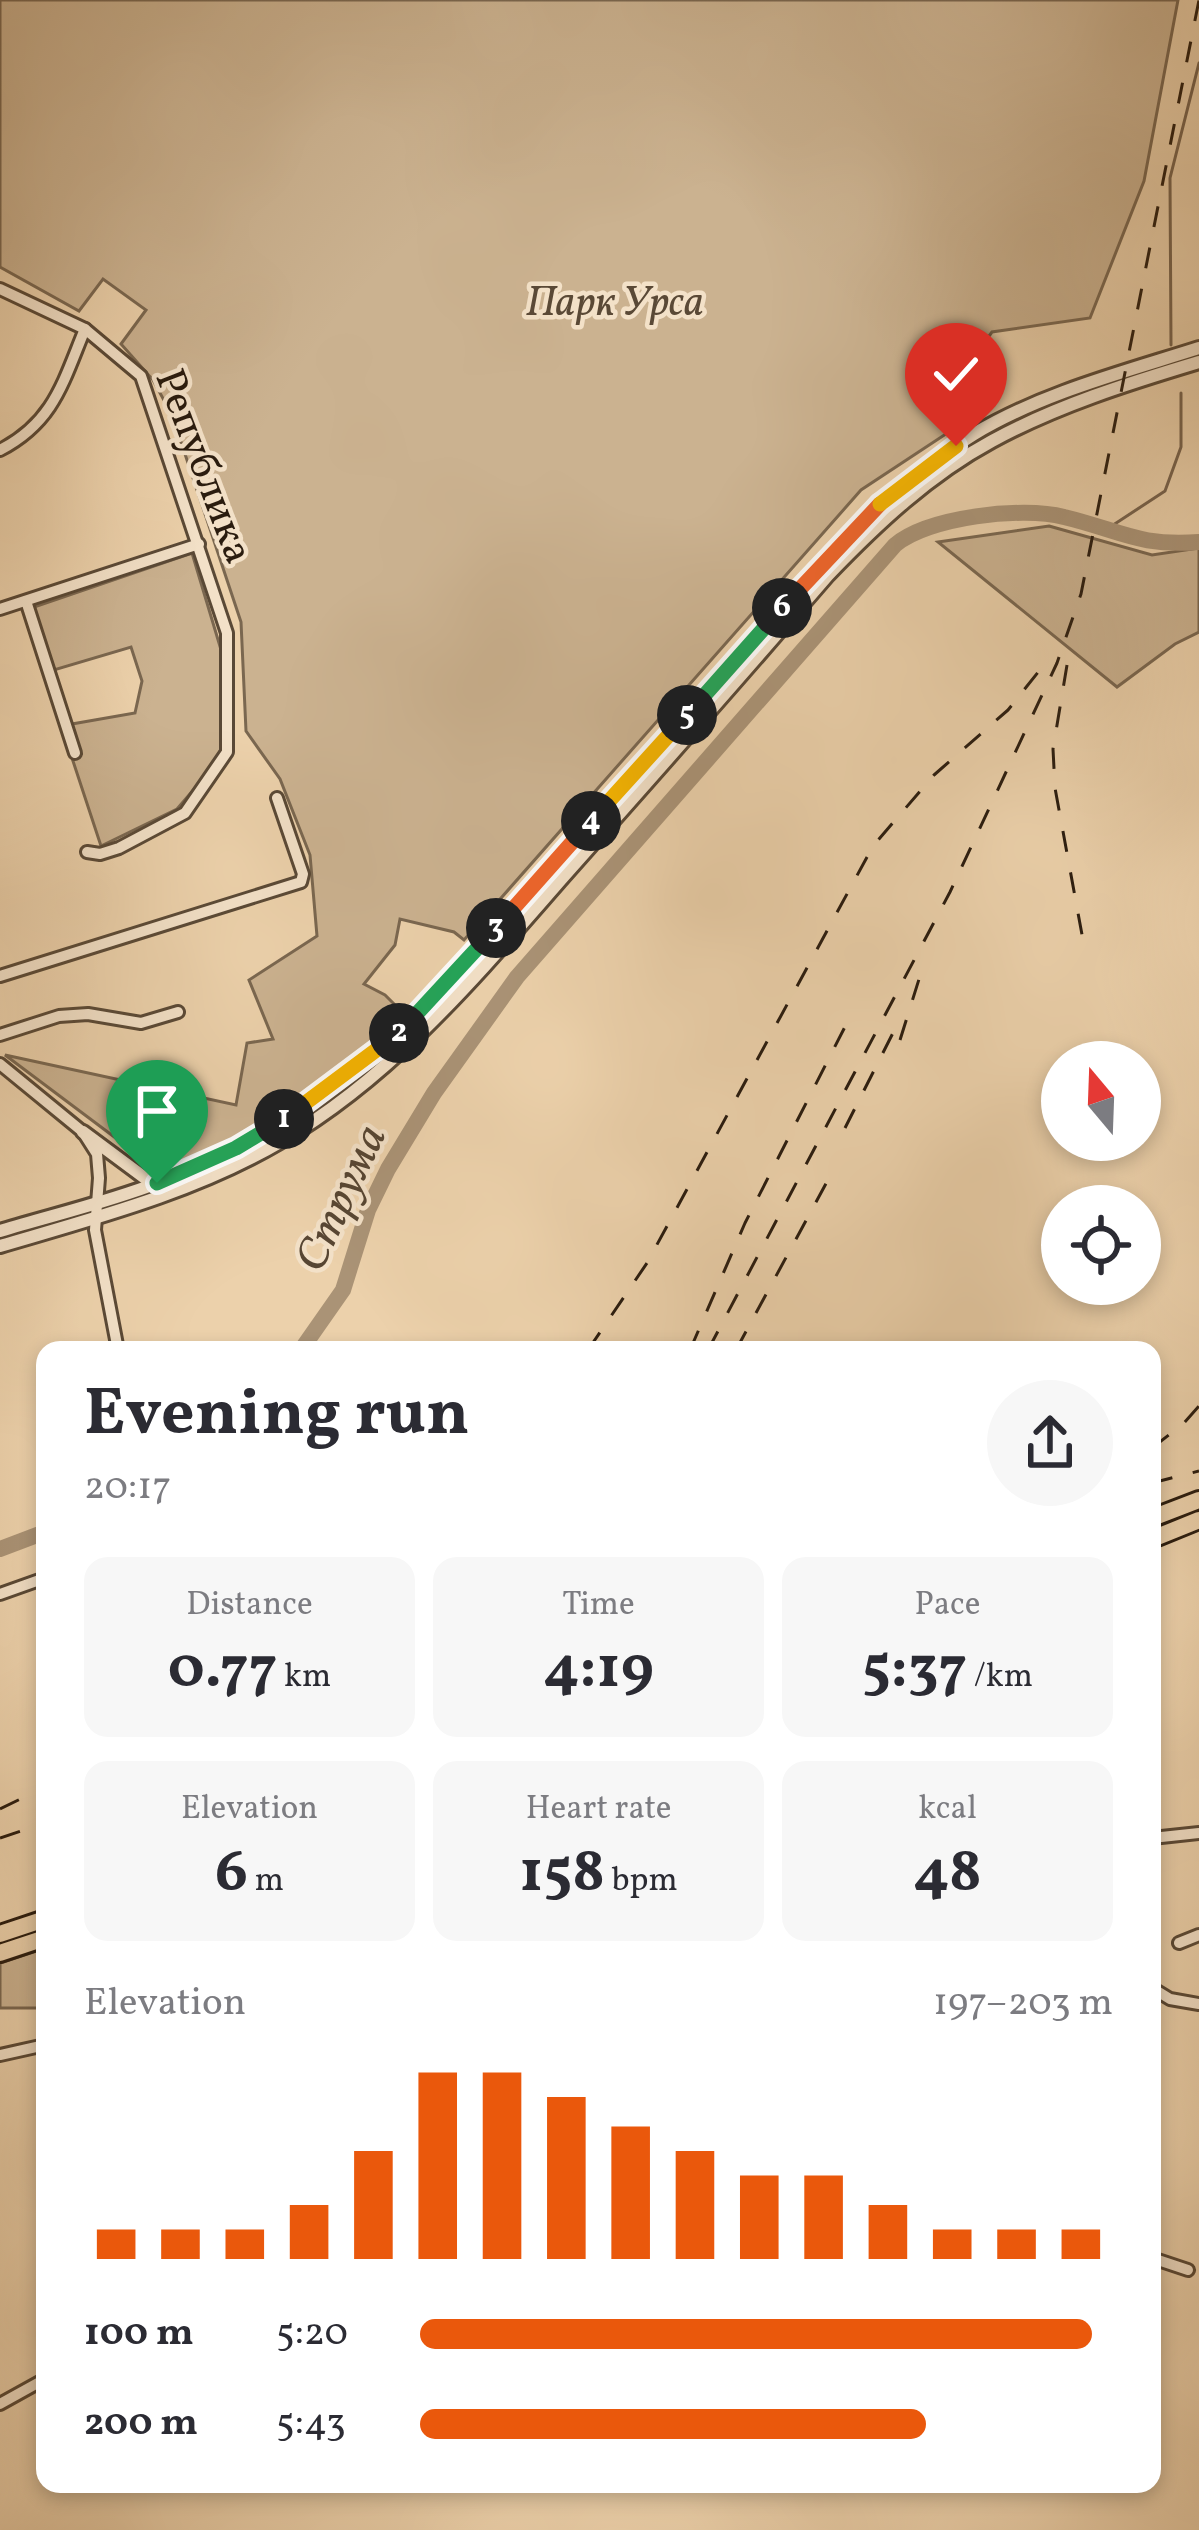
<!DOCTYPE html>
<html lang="en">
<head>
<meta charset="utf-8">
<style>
	:root { --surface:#fff; --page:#f7f7f7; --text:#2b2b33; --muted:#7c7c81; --accent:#ea580c }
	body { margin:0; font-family:Vollkorn,serif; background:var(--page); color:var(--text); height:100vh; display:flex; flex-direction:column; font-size:45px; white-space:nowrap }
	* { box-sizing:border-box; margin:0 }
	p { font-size:39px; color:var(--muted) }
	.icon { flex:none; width:66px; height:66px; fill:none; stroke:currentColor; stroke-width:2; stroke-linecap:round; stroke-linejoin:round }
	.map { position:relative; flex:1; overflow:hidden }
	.side { position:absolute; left:36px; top:1341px; width:1125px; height:1152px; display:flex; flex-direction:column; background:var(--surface); border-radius:24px; box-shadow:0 6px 18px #0003 }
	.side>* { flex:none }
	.needle { width:78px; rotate:341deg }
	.buttons { position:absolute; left:1041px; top:1041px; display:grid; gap:24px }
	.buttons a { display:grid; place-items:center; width:120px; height:120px; border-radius:50%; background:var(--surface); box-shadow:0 6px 18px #0003; font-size:60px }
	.pin { position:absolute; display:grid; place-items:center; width:102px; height:102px; color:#fff; margin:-123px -51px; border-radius:50% 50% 50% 0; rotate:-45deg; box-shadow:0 0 12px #0007 }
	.pin .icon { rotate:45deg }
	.km { position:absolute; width:60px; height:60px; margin:-30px; border-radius:50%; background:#222; color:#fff; font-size:33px; line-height:60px; text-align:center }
	.round { display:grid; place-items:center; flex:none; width:126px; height:126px; border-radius:63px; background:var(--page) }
	.overview { display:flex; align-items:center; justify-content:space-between; height:204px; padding:0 48px }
	h1 { font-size:66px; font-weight:700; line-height:90px }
	.figures { display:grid; grid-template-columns:repeat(3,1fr); gap:18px; height:204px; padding:12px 48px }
	.figures div { display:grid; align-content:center; border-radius:24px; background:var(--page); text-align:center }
	.figures b { font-size:60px; font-weight:700 }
	.figures small { font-size:33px; font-weight:400 }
	.figures p { font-size:33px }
	.chart { height:336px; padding:24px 48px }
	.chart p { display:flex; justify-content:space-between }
	.chart svg { width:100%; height:216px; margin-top:12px; stroke:var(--accent); stroke-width:6 }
	ul { padding:0 48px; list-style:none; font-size:39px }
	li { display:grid; grid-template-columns:192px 144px 1fr; align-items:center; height:90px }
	li i { height:30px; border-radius:15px; background:var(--accent) }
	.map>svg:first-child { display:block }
</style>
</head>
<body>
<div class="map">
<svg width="1199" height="2530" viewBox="0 0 1199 2530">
	<rect width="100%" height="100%" fill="#ecd1ab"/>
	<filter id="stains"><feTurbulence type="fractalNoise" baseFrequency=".00167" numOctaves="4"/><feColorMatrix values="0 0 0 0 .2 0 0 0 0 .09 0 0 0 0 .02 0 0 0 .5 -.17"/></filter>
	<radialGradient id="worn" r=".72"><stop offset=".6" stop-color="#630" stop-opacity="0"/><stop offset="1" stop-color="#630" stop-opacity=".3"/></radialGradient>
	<g fill="#cbb290" stroke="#7a6750" stroke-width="3">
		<path d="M0 0H1178L1144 181 1090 318 992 332 981 347 977 391 955 428 861 490 464 940 454 932 400 919 395 945 364 984 385 995 401 1011C375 1058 206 1173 153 1166L5 1055 236 1105 247 1043 273 1039 249 980 317 936 310 855 280 779 246 731 241 622 172 415 153 380 121 344 146 310 103 279 79 311 0 267Z"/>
		<polygon points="1049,526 1152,555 1199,548 1199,632 1175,644 1117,687 938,542"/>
		<polygon points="192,553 222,653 222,748 208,773 177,809 101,846 72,758 81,754 72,724 135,713 142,681 131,647 54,670 34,607"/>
		<polygon points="45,1948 45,2008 0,2008 0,1963"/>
	</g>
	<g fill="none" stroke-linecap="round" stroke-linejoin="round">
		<g stroke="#77634d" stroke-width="3">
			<polyline points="1171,345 1170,178 1199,63"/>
			<polyline points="1104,531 1165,491 1181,447 1181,393"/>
		</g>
		<g stroke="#aa9376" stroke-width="16">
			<path d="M301 1350 343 1290 368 1210 388 1169 434 1093 517 977 895 545C928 517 1022 506 1064 517 1119 530 1139 547 1199 542"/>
			<polyline points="0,1549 45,1532"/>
		</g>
		<g stroke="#5a4936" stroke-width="16">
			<g id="minor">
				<polyline points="0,289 85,329 141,376 227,633 227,752 185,813 119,848 100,854 87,852"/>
				<path d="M0 450C54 422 63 382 85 329"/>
				<polyline points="26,601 75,753"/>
				<polyline points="0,609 199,544"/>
				<polyline points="0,976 301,882 303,874 277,798"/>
				<polyline points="0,1035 59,1016 88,1014 141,1023 178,1012"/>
				<polyline points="0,1064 83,1132 97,1154 99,1178 95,1230 118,1350"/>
				<polyline points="0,1594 45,1578"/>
				<polyline points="1152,1838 1199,1833"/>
				<polyline points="1179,1943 1199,1935"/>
				<polyline points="1152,1988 1170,1999 1199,2004"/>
				<polyline points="0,2055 45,2045"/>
				<polyline points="1152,2258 1188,2270"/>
				<polyline points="0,2404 45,2379"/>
			</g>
		</g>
		<g stroke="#5a4936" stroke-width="18">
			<g id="tertiary">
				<polyline points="83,1132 153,1184"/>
				<path d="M0 1231C53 1215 109 1202 160 1182 257 1144 351 1083 422 1008L857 525C893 491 931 460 974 434 1042 393 1124 372 1199 348"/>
				<path d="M0 1246C95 1218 195 1192 280 1142 394 1076 479 973 564 876 653 776 741 676 828 575 877 524 929 475 992 441 1056 406 1129 383 1199 362"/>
			</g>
		</g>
		<g stroke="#2a1c0f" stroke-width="22">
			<g id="trunk">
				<polyline points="1152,1518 1199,1500"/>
				<polyline points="1152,1539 1199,1520"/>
				<polyline points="0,1934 45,1919"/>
				<polyline points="0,1953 45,1938"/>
			</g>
		</g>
		<use href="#minor" stroke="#f3e1c8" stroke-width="10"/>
		<use href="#tertiary" stroke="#f3e1c8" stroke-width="12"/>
		<use href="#trunk" stroke="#ecd1ab" stroke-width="16"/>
		<g stroke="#2a1c0f" stroke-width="3" stroke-dasharray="21 21" stroke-linecap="butt">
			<polyline points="1067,665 1053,749 1055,788 1085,951"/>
			<polyline points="900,1040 925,960"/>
			<polyline points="845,1128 899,1021"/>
			<polyline points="588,1350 647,1263 873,846 934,775 1008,710 1039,671"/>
			<polyline points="690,1350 745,1223 852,1013"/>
			<polyline points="708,1350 950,892 1057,663 1081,594 1199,0"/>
			<polyline points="736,1350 829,1178"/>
			<polyline points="1152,1448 1183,1424 1199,1406"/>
			<polyline points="1152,1483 1199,1471"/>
			<polyline points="0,1809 45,1787"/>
			<polyline points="0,1838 45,1823"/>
		</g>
	</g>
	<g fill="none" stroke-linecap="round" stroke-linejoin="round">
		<g stroke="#fff" stroke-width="24">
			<polyline id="split-1" points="157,1183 236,1148 284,1119"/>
		</g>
		<g stroke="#fff" stroke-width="24">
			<polyline id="split-2" points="284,1119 399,1033"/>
		</g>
		<g stroke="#fff" stroke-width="24">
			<polyline id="split-3" points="399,1033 496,928"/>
		</g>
		<g stroke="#fff" stroke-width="24">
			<polyline id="split-4" points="496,928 591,821"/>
		</g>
		<g stroke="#fff" stroke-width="24">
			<polyline id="split-5" points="591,821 687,715"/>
		</g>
		<g stroke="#fff" stroke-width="24">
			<polyline id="split-6" points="687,715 782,608"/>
		</g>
		<g stroke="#fff" stroke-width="24">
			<polyline id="split-7" points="782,608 880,504"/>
		</g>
		<g stroke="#fff" stroke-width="24">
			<polyline id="split-8" points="880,504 956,446"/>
		</g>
		<use href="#split-1" stroke="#22a559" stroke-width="15"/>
		<use href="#split-2" stroke="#f5b400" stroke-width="15"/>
		<use href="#split-3" stroke="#22a559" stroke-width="15"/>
		<use href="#split-4" stroke="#f0652b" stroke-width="15"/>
		<use href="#split-5" stroke="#f5b400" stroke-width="15"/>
		<use href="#split-6" stroke="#22a559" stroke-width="15"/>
		<use href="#split-7" stroke="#f0652b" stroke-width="15"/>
		<use href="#split-8" stroke="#f5b400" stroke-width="15"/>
	</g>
	<g text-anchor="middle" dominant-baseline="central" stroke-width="9" stroke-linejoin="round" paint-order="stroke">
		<g font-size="42" font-style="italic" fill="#5a4936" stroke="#f3e1c8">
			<text x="615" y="304">Парк Урса</text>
		</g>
		<g font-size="42" fill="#2a1c0f" stroke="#f3e1c8">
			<text transform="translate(202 467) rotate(69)">Република</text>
		</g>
		<g font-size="45" font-style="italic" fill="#574633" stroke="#f3e1c8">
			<text transform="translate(343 1199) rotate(-65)">Струма</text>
		</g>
	</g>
	<rect width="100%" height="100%" filter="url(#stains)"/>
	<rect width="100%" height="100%" fill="url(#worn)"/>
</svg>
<div class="buttons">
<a><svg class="needle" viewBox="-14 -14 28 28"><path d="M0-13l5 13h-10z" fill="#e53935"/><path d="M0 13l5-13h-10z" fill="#7c7c81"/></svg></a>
<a><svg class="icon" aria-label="locate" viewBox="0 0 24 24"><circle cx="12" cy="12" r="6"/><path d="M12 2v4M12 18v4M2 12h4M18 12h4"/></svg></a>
</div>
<div class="pin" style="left:157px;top:1183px;background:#1e9e55"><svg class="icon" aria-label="arrive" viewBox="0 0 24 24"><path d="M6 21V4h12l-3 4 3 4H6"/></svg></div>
<div class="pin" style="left:956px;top:446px;background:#d93025"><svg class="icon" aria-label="check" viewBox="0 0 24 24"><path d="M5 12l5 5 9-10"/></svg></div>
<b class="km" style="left:284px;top:1119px">1</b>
<b class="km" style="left:399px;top:1033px">2</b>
<b class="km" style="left:496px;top:928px">3</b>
<b class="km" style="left:591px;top:821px">4</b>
<b class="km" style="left:687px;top:715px">5</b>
<b class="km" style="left:782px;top:608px">6</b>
<section class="side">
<div class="overview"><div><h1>Evening run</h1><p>20:17</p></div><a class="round"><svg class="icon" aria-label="share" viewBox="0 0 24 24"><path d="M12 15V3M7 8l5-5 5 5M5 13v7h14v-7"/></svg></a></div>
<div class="figures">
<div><p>Distance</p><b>0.77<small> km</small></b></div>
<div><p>Time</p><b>4:19</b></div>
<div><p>Pace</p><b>5:37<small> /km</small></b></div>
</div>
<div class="figures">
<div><p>Elevation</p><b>6<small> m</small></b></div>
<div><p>Heart rate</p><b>158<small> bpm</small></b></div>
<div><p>kcal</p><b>48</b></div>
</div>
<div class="chart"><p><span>Elevation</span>197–203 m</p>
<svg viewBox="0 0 160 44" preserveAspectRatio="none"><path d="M5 44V38M15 44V38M25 44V38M35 44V33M45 44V22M55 44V6M65 44V6M75 44V11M85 44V17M95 44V22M105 44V27M115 44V27M125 44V33M135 44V38M145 44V38M155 44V38"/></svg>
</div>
<ul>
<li><b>100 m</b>5:20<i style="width:97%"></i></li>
<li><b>200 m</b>5:43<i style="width:73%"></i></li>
</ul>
</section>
</div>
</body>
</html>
